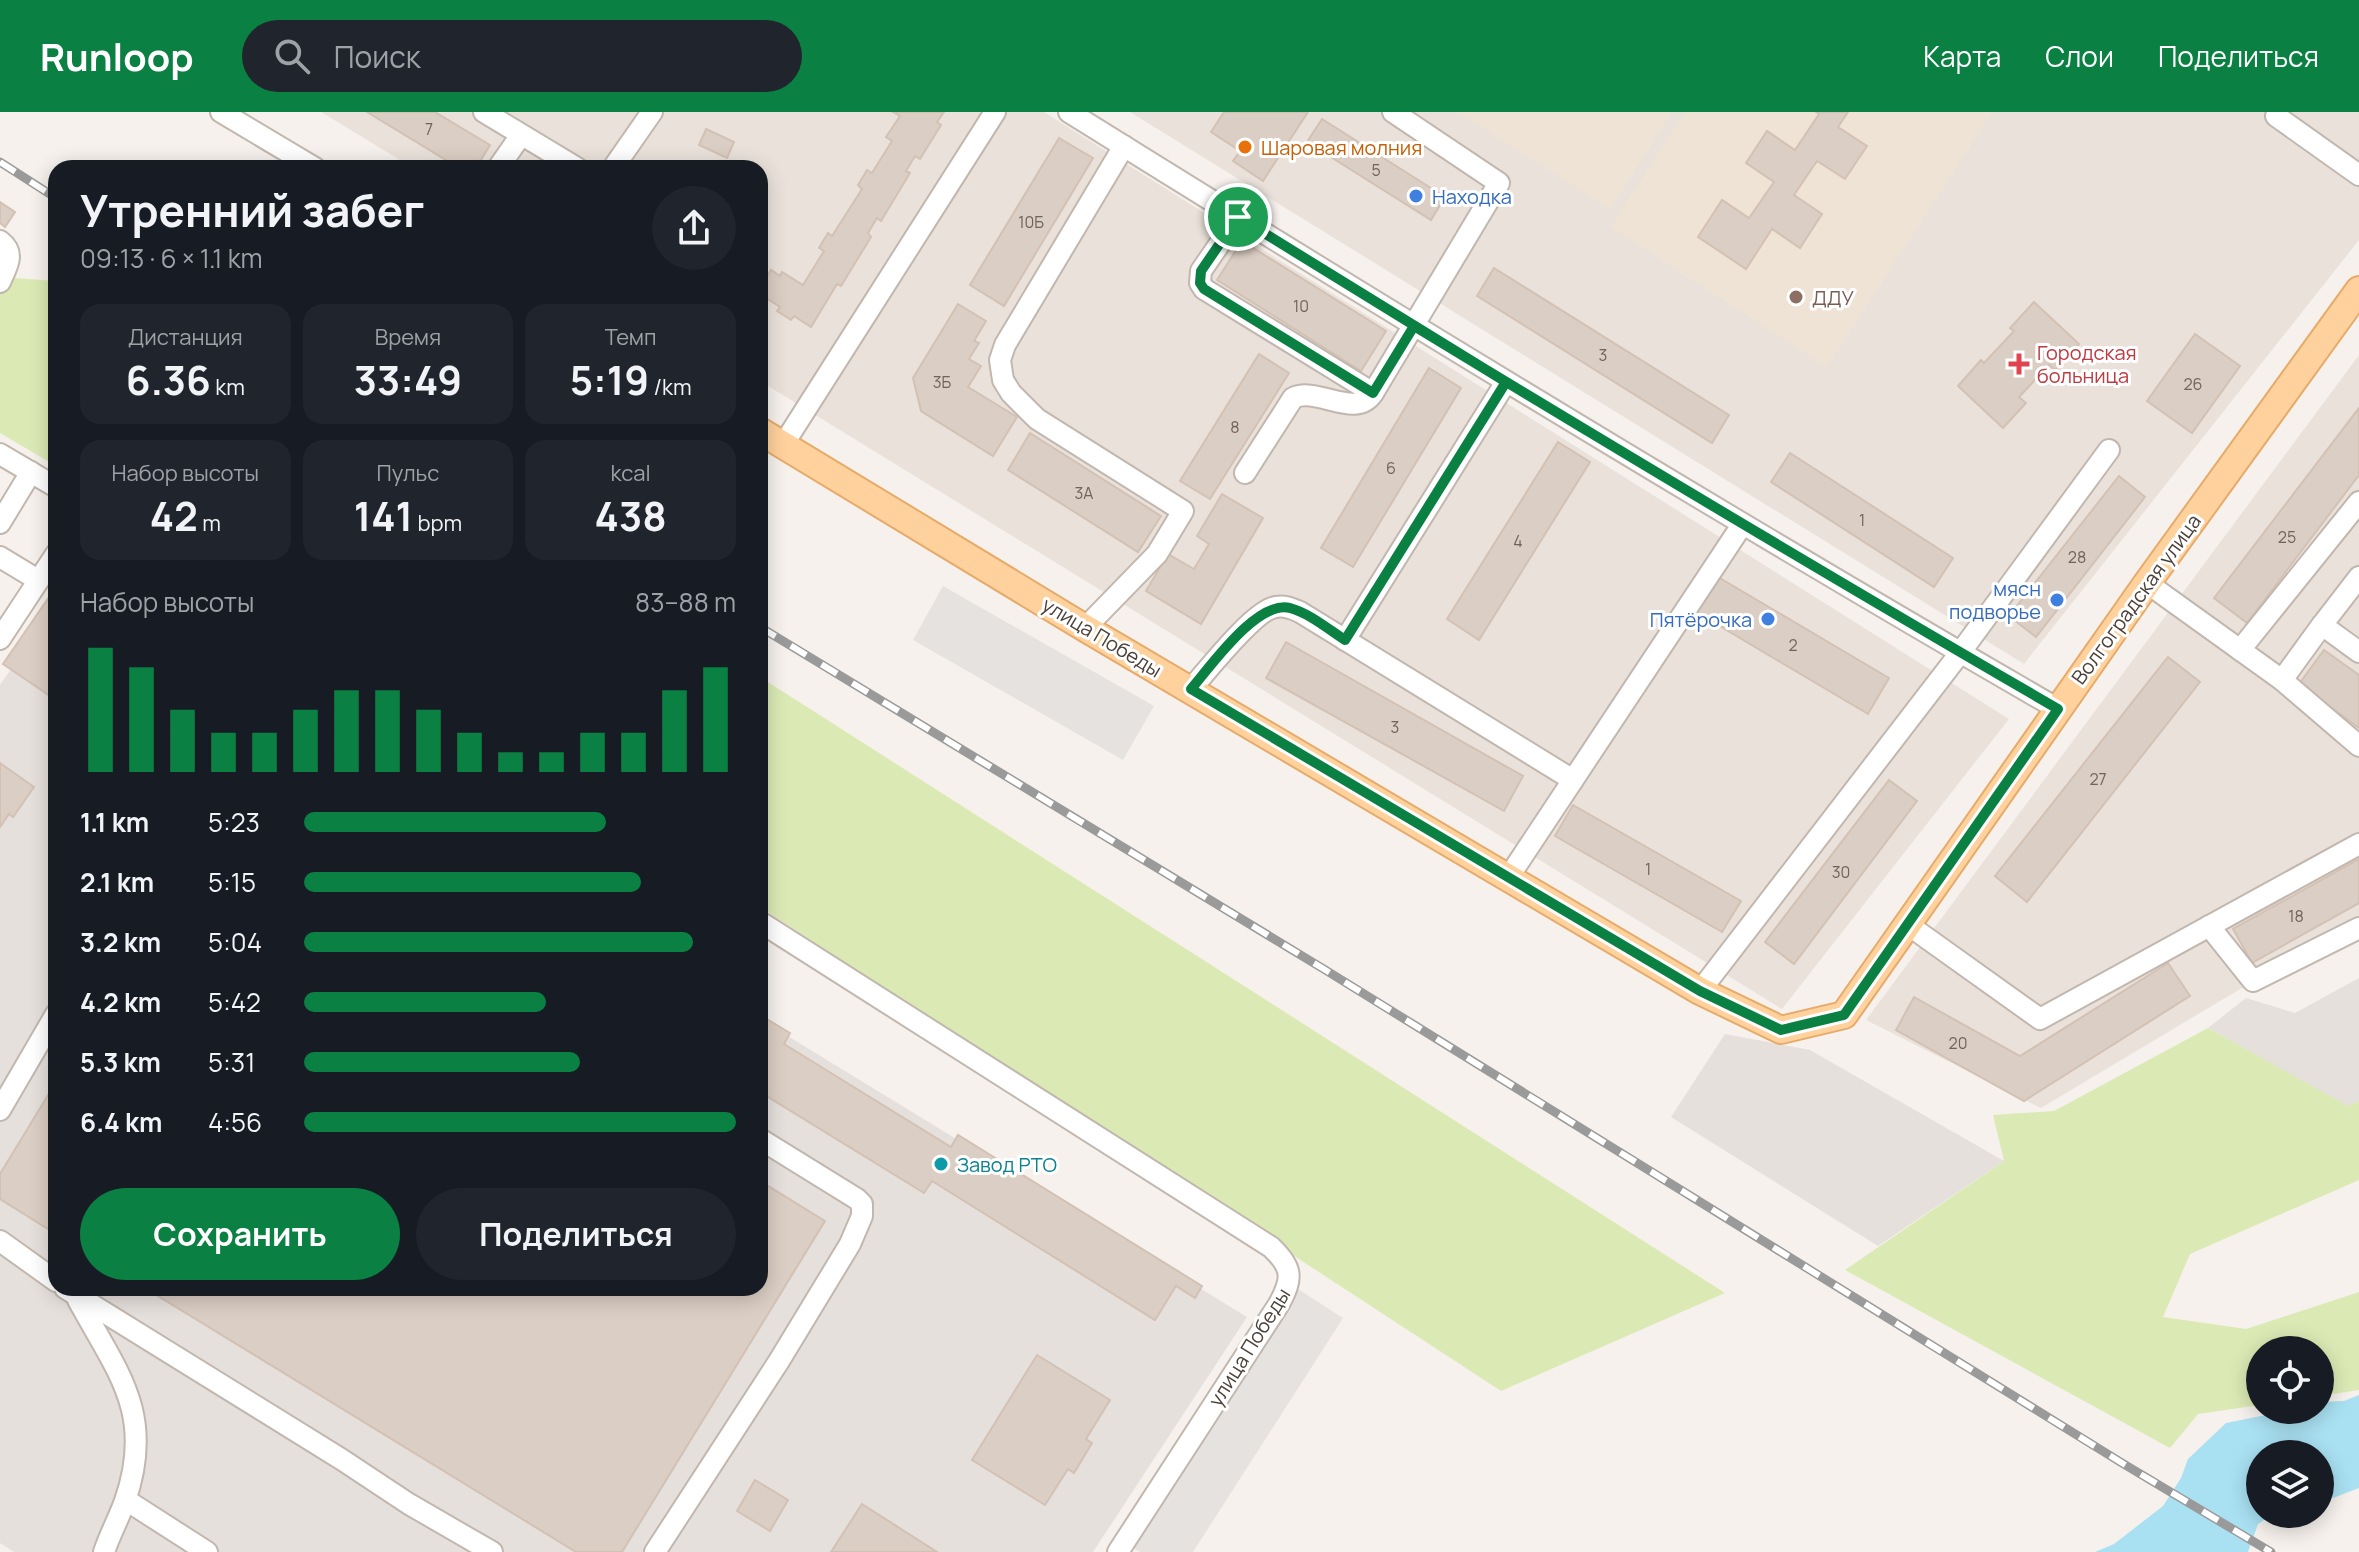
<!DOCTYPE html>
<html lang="ru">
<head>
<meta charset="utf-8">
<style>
	:root { --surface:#171b24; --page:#20242c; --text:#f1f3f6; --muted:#9ea1a6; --accent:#0b8043 }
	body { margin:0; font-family:Manrope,sans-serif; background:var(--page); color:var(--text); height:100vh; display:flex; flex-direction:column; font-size:30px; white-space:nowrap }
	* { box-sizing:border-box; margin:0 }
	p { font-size:26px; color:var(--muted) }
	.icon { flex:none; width:44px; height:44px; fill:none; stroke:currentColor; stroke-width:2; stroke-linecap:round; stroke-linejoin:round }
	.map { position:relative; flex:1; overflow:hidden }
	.drawer { position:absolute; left:48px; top:48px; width:720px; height:1136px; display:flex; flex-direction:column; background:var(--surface); border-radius:24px; box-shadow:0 4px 20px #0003 }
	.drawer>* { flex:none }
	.fabs { position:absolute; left:2246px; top:1224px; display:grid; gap:16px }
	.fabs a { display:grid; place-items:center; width:88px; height:88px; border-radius:50%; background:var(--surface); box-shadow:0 4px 20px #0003; font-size:40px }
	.pin { position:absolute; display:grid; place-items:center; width:68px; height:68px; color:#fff; margin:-34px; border:4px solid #fff; border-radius:50%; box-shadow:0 2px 8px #0007 }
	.round { display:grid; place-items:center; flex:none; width:84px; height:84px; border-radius:42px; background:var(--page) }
	.overview { display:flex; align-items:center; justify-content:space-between; height:136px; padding:0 32px }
	h1 { font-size:44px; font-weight:700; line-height:60px }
	.stats { display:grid; grid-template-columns:repeat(3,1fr); gap:12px; height:136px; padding:8px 32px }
	.stats div { display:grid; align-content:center; border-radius:20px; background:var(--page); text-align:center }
	.stats b { font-size:40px; font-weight:700 }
	.stats small { font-size:22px; font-weight:400 }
	.stats p { font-size:22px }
	.chart { height:224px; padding:16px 32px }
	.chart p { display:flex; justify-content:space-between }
	.chart svg { width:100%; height:144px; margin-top:8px; stroke:var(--accent); stroke-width:6 }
	.action { display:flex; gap:16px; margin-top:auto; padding:16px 32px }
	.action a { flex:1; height:92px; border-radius:48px; background:var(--accent); color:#fff; font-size:32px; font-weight:700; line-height:92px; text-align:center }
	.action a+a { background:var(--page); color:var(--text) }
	ul { padding:0 32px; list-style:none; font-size:26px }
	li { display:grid; grid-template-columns:128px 96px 1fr; align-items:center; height:60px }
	li i { height:20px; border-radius:10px; background:var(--accent) }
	header { display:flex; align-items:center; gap:48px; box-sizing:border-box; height:112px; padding:0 40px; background:var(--accent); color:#fff }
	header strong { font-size:38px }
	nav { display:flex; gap:44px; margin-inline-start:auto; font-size:28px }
	.search { width:560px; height:72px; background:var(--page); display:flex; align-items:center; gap:20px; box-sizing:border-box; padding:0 28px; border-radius:44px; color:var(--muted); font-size:30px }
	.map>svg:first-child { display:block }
</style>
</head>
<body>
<header>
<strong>Runloop</strong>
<div class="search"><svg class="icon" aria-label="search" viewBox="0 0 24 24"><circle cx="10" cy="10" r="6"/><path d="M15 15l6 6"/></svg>Поиск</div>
<nav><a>Карта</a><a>Слои</a><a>Поделиться</a></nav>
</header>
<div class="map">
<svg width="2359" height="1440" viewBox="0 0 2359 1440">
	<rect width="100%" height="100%" fill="#f6f1ec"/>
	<g fill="#eae2da">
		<polygon points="321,0 1044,0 2009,607 1782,897 760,269 760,56 413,56"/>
		<polygon points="1130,0 2359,0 2359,128 2024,552"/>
		<polygon points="2359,243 2359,806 2041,996 1866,908"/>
	</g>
	<g fill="#e6e0dd">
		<polygon points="56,492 56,1176 760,1176 760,907 1247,1205 1093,1440 14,1440 0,1431 0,573"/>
		<polygon points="2359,866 2359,989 2348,995 2208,916 2246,886 2295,901"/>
		<polygon points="1725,922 1810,938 2004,1049 1878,1134 1671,1005"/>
	</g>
	<g fill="#efe3d6">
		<polygon points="1458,0 1672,0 1610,97"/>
		<polygon points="1685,0 1992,0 1827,255 1611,115"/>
	</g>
	<g fill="#dbeab5">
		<polygon points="0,165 56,169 56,354 0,321"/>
		<polygon points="760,565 1725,1181 1501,1279 760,795"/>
		<polygon points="2208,916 2348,994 2359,989 2359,1068 2190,1142 2163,1205 2246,1217 2359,1180 2359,1278 2320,1284 2320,1238 2260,1238 2260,1293 2198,1302 2170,1336 1845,1158 2004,1049 1993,1003 2054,999"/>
	</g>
	<g fill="#e5e2e0">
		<polygon points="943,474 1154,594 1123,648 913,528"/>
		<polygon points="1298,1177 1343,1206 1193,1440 1140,1440 1132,1435"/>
	</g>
	<polygon fill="#a9e1f2" points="2359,1283 2359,1376 2320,1391 2320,1342 2260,1342 2260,1402 2273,1402 2258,1412 2248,1440 2095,1440 2114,1432 2163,1394 2181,1366 2188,1347 2226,1311 2266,1303 2275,1298 2320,1298 2320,1290 2344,1289"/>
	<g fill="#dbcec4" stroke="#d3c1b4" stroke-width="2">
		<polygon points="367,0 435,0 490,33 476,56 459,56"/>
		<polygon points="893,0 944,0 937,10 941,13 920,47 915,44 906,59 910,61 881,109 877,106 868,121 871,125 841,174 837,172 811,215 794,204 791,208 777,199 780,195 760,182 760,176 771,158 780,164 782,160 803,173 824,139 819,136 828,121 832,124 862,77 858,73 867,58 872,61 892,29 886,25 900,4"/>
		<polygon points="1224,0 1308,0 1263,69 1233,49 1240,39 1211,20"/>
		<polygon points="1816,0 1848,0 1838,15 1867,34 1845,67 1817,49 1794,83 1822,102 1800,136 1772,117 1746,157 1698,125 1722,88 1749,106 1774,70 1746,51 1767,19 1795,38 1819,2"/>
		<polygon points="1322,7 1445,85 1431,108 1307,30"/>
		<polygon points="706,17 734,30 727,46 699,33"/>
		<polygon points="1059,26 1093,46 1004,194 970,173"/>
		<polygon points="0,90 15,100 5,115 0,111"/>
		<polygon points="1242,129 1386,219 1361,259 1217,168"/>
		<polygon points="1494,156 1729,303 1712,331 1477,184"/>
		<polygon points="2034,190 2079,232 2055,258 2049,253 2019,285 2026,291 2003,316 1958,274 1981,248 1984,251 2014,219 2010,216"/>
		<polygon points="958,192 986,209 974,229 979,231 969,247 981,254 968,275 1017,305 993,344 921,299 913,266"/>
		<polygon points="2195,222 2240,254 2192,321 2147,289"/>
		<polygon points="1259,242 1289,261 1210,387 1180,369"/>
		<polygon points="1429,256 1461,276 1353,455 1321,436"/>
		<polygon points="2359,296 2359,363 2247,511 2214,486"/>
		<polygon points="1030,321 1161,404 1138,440 1008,358"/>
		<polygon points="1558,330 1590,350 1479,528 1447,507"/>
		<polygon points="1790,341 1953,446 1934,475 1771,370"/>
		<polygon points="2119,364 2145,385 2036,525 2009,504"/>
		<polygon points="1222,382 1263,406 1201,512 1146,479 1168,442 1194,457 1209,432 1197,424"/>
		<polygon points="1718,465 1889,566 1868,602 1696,500"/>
		<polygon points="56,475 56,588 3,552"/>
		<polygon points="1286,530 1523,664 1504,699 1266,566"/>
		<polygon points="2324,538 2359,563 2359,616 2299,572"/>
		<polygon points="2168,545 2200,570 2027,790 1995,764"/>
		<polygon points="0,651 34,675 13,705 9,702 0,715"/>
		<polygon points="1889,668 1917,689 1794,852 1765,830"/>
		<polygon points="1573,693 1741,789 1722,820 1555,724"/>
		<polygon points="2359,747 2359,791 2252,851 2233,817"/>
		<polygon points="2168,851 2190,884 2024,989 1896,918 1914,885 2020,944"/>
		<polygon points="760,903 790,921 784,932 951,1035 958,1023 1202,1174 1195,1186 1176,1174 1155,1208 932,1069 924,1081 760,980"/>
		<polygon points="56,970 56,1122 0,1087 0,1062"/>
		<polygon points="760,1069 825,1109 622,1440 576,1440 145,1176 760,1176"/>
		<polygon points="1037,1243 1110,1288 1086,1327 1092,1331 1074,1361 1068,1357 1045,1393 972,1348"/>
		<polygon points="755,1368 788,1388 770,1419 737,1399"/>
		<polygon points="862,1392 937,1440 831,1440"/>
	</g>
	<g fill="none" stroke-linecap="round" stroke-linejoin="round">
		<g stroke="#c2b7ae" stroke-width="24">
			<g id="minor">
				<polyline points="221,0 315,56"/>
				<polyline points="484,0 577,56"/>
				<path d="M1069 0C1396 204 1724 404 2058 597"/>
				<polyline points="2276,4 2359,63"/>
				<polyline points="498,56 521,23"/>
				<polyline points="613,56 652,0"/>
				<polyline points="1238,105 1201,159 1200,171 1204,177 1373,281 1499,71 1393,0"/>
				<path d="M0 129C16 141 7 154 0 170"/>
				<polyline points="783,333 995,0"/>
				<polyline points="0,342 56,375"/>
				<path d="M1245 361 1293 286C1317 274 1356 308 1373 281"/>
				<polyline points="0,411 31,360"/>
				<polyline points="0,445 38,468"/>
				<polyline points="2147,471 2282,568 2359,634"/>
				<polyline points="2322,513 2359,465"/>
				<polyline points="1085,516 1157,442 1183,399 1037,307 1011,281 1003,268 1000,248 1005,233 1124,34"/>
				<polyline points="0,527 56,442"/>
				<polyline points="1345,528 1506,270"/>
				<polyline points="2240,538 2359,390"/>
				<polyline points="2282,568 2322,513 2359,540"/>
				<path d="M1191 577C1207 559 1255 497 1276 495 1285 493 1293 497 1300 500L1573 668"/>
				<polyline points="1508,766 1742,413"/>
				<path d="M760 810 1271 1135C1293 1156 1293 1166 1279 1192L1118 1440"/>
				<polyline points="1907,812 2040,907 2359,732"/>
				<polyline points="2209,814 2253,869 2359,816"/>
				<polyline points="1700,879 1960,541 2109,338"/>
				<polyline points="0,998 56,902"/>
				<polyline points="0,1129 56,1169"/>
				<polyline points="65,1176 341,1347 409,1392 492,1440"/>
				<path d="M78 1188C118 1261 155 1302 125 1389 119 1406 110 1422 104 1440"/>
				<polyline points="126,1388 207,1440"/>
				<polyline points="655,1440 779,1249 850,1132 862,1104 862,1092 857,1087 760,1027"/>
			</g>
		</g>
		<g stroke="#e6ab6a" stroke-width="30">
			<polyline id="major" points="760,319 1085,516 1700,879 1781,918 1844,903 2147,471 2359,178"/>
		</g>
		<use href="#minor" stroke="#fff" stroke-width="20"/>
		<use href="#major" stroke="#ffd19c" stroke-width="26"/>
		<g stroke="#9a9a9a" stroke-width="9">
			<g id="rail">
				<polyline points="0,50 56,86"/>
				<polyline points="760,515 1327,859 2122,1351 2271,1440"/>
			</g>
		</g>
		<use href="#rail" stroke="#fff" stroke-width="6" stroke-dasharray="18" stroke-linecap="butt"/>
	</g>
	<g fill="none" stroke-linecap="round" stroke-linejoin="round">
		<g stroke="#fff" stroke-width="16">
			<path id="route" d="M1238 105 1506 270 1345 528C1328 517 1309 501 1290 496 1257 488 1211 554 1191 577L1700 879 1781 918 1844 903 2058 597C1842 472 1628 344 1414 214L1373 281 1204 177 1200 171 1201 159 1238 105"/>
		</g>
		<use href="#route" stroke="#0b8043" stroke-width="10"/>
	</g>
	<circle fill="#e8710a" stroke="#fff" stroke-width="3" cx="1245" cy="35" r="8"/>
	<g fill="#3f7fe0" stroke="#fff" stroke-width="3">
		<circle cx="1416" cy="84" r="8"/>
		<circle cx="2057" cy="488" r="8"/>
		<circle cx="1768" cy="507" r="8"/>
	</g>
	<circle fill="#8d6e63" stroke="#fff" stroke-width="3" cx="1796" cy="185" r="8"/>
	<path fill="#e0444e" stroke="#fff" stroke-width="3" d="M2015 240h8v8h8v8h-8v8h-8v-8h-8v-8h8z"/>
	<circle fill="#0f9aa8" stroke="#fff" stroke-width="3" cx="941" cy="1052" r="8"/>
	<g text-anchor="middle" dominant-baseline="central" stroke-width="6" stroke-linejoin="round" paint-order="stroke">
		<g font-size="16" fill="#6f645c">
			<text x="429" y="17">7</text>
			<text x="1376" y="58">5</text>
			<text x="1031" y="110">10Б</text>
			<text x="1301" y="194">10</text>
			<text x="1603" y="243">3</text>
			<text x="942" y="270">3Б</text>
			<text x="2193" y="272">26</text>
			<text x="1235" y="315">8</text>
			<text x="1391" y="356">6</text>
			<text x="1084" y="381">3А</text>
			<text x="1862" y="408">1</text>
			<text x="2287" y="425">25</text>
			<text x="1518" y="429">4</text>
			<text x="2077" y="445">28</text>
			<text x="1793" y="533">2</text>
			<text x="1395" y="615">3</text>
			<text x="2098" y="667">27</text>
			<text x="1648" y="757">1</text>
			<text x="1841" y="760">30</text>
			<text x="2296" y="804">18</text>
			<text x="1958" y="931">20</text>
		</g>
		<g font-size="20" fill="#c56008" stroke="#fff" text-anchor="start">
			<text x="1261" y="35">Шаровая молния</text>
		</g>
		<g font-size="20" fill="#366cbe" stroke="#fff" text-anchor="end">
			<text x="1432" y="84" text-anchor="start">Находка</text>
			<text x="2041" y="476">мясн<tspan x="2041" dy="23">подворье</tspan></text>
			<text x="1752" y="507">Пятёрочка</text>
		</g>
		<g font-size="20" fill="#785e54" stroke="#fff" text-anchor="start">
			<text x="1812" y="185">ДДУ</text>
		</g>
		<g font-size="20" fill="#be3a42" stroke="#fff" text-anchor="start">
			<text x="2037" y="240">Городская<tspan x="2037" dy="23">больница</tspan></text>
		</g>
		<g font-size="20" fill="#4b4139" stroke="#fff">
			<text transform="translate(2136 487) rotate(-54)">Волгоградская улица</text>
			<text transform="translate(1102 525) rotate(31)">улица Победы</text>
			<text transform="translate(1249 1235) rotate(-58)">улица Победы</text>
		</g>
		<g font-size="20" fill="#0d838f" stroke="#fff" text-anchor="start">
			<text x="957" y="1052">Завод РТО</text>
		</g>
	</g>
</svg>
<div class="fabs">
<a><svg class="icon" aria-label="locate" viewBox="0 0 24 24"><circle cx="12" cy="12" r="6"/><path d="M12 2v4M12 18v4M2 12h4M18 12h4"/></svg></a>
<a><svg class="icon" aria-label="layers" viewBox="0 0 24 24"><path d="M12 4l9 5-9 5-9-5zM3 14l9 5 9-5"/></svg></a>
</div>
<div class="pin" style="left:1238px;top:105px;background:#1e9e55"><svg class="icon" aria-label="arrive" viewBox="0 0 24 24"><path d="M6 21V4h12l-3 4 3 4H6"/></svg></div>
<section class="drawer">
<div class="overview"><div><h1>Утренний забег</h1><p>09:13 · 6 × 1.1 km</p></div><a class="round"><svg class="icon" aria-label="share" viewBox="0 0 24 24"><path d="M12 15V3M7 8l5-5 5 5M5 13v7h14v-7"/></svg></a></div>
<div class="stats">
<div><p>Дистанция</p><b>6.36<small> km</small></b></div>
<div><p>Время</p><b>33:49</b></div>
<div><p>Темп</p><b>5:19<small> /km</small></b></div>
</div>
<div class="stats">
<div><p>Набор высоты</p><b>42<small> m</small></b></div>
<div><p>Пульс</p><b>141<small> bpm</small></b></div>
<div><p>kcal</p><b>438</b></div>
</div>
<div class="chart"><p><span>Набор высоты</span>83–88 m</p>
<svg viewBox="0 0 160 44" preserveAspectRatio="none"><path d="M5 44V6M15 44V12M25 44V25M35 44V32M45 44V32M55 44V25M65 44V19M75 44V19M85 44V25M95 44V32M105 44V38M115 44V38M125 44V32M135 44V32M145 44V19M155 44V12"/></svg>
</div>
<ul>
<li><b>1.1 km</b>5:23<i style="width:70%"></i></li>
<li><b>2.1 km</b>5:15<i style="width:78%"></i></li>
<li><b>3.2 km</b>5:04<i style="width:90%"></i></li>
<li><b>4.2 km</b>5:42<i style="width:56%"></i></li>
<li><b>5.3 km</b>5:31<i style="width:64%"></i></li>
<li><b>6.4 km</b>4:56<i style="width:100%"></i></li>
</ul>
<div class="action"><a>Сохранить</a><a>Поделиться</a></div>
</section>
</div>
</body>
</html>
